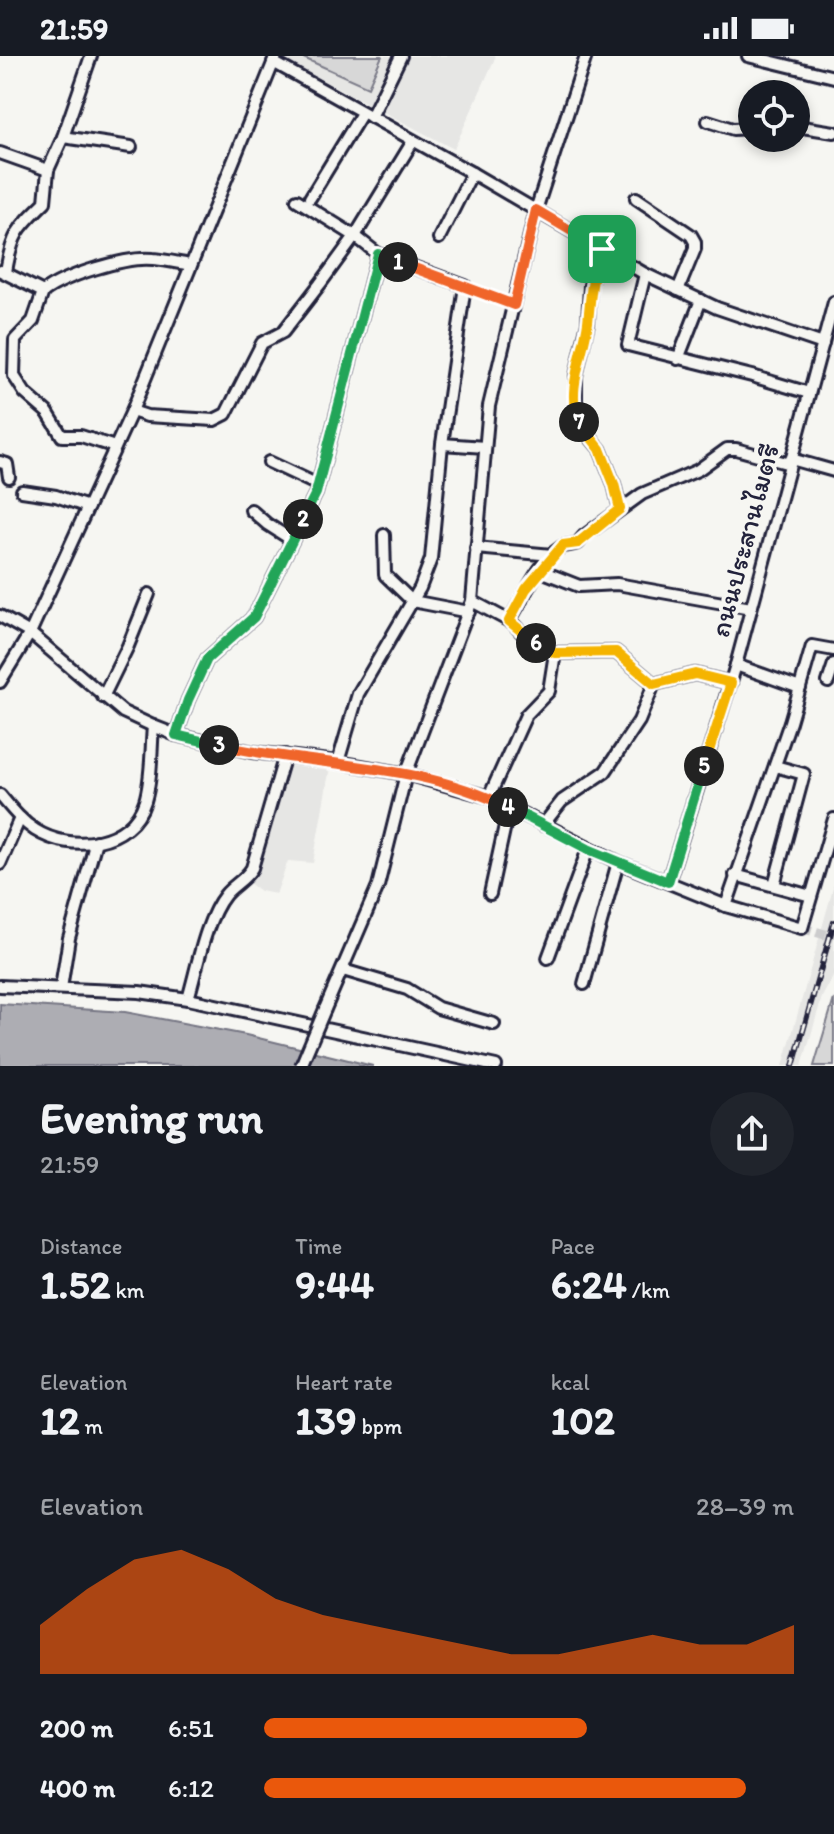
<!DOCTYPE html>
<html lang="en">
<head>
<meta charset="utf-8">
<style>
	:root { --surface:#171b24; --page:#20242c; --text:#f1f3f6; --muted:#9ea1a6; --accent:#ea580c }
	body { margin:0; font-family:Itim,"Playpen Sans Thai",sans-serif; background:var(--page); color:var(--text); height:100vh; display:flex; flex-direction:column; font-size:30px; white-space:nowrap }
	* { box-sizing:border-box; margin:0 }
	p { font-size:26px; color:var(--muted) }
	.icon { flex:none; width:44px; height:44px; fill:none; stroke:currentColor; stroke-width:2; stroke-linecap:round; stroke-linejoin:round }
	.map { position:relative; height:1010px; overflow:hidden }
	.details { display:flex; flex-direction:column; background:var(--surface); flex:1 }
	.details>* { flex:none }
	.controls { position:absolute; left:738px; top:24px; display:grid; gap:16px }
	.controls a { display:grid; place-items:center; width:72px; height:72px; border-radius:50%; background:var(--surface); box-shadow:0 4px 12px #0003; font-size:40px }
	.pin { position:absolute; display:grid; place-items:center; width:68px; height:68px; color:#fff; margin:-34px; border-radius:16px; box-shadow:0 4px 12px #0006 }
	.km { position:absolute; width:40px; height:40px; margin:-20px; border-radius:50%; background:#222; color:#fff; font-size:22px; line-height:40px; text-align:center }
	.round { display:grid; place-items:center; flex:none; width:84px; height:84px; border-radius:42px; background:var(--page) }
	.head { display:flex; align-items:center; justify-content:space-between; height:136px; padding:0 40px }
	h1 { font-size:44px; font-weight:700; line-height:60px }
	.stats { display:grid; grid-template-columns:repeat(3,1fr); gap:12px; height:136px; padding:8px 40px }
	.stats div { display:grid; align-content:center }
	.stats b { font-size:40px; font-weight:700 }
	.stats small { font-size:22px; font-weight:400 }
	.stats p { font-size:22px }
	.chart { height:224px; padding:16px 40px }
	.chart p { display:flex; justify-content:space-between }
	.chart svg { width:100%; height:144px; margin-top:8px; fill:var(--accent); opacity:.7 }
	ul { padding:0 40px; list-style:none; font-size:26px }
	li { display:grid; grid-template-columns:128px 96px 1fr; align-items:center; height:60px }
	li i { height:20px; border-radius:10px; background:var(--accent) }
	.status { display:flex; justify-content:space-between; align-items:center; height:56px; padding:0 40px; background:var(--surface); direction:ltr }
	.status svg { height:22px; fill:currentColor }
	.map>svg:first-child { display:block }
</style>
</head>
<body>
<div class="status"><b>21:59</b><svg viewBox="0 0 49 12"><path d="M0 12V9h3v3zM5 12V6h3v6zM10 12V3h3v9zM15 12V0h3v12zM26 1h20v11H26zM47 4h2v5h-2z"/></svg></div>
<div class="map">
<svg width="834" height="1010" viewBox="0 0 834 1010">
	<rect width="100%" height="100%" fill="#f6f6f2"/>
	<filter id="ink" filterUnits="userSpaceOnUse"><feTurbulence type="fractalNoise" baseFrequency=".0125" numOctaves="2"/><feDisplacementMap in="SourceGraphic" scale="16" xChannelSelector="R" yChannelSelector="G"/><feConvolveMatrix kernelMatrix="1 2 1 2 8 2 1 2 1" color-interpolation-filters="sRGB"/></filter>
	<g filter="url(#ink)">
		<g fill="#e6e6e4">
			<polygon points="277,0 496,0 454,93"/>
			<polygon points="285,699 331,705 313,807 288,805 276,838 260,835 245,824"/>
			<polygon points="834,829 834,919 822,941 802,1010 783,1010"/>
		</g>
		<g fill="#d7d7d7" stroke="#7c7c89" stroke-width="2">
			<polygon points="299,0 382,0 368,31"/>
			<polygon points="834,943 834,1010 814,1010"/>
		</g>
		<polygon fill="#adadb3" stroke="#757583" stroke-width="2" points="0,948 125,956 246,979 373,1010 0,1010"/>
		<g fill="none" stroke-linecap="round" stroke-linejoin="round">
			<polyline stroke="#cccccd" stroke-width="10" stroke-dasharray="10 5" stroke-linecap="butt" points="802,872 834,881"/>
			<g stroke="#22223b" stroke-width="16">
				<g id="minor">
					<polyline points="748,0 834,21"/>
					<polyline points="273,6 472,117 645,218 717,252 823,288"/>
					<polyline points="371,61 401,0"/>
					<polyline points="708,65 733,73 752,72"/>
					<polyline points="796,70 834,76"/>
					<polyline points="63,81 131,91"/>
					<polyline points="0,97 48,114"/>
					<polyline points="310,142 362,57"/>
					<polyline points="636,142 691,179 695,186 695,193 678,234"/>
					<polyline points="297,144 355,180 378,198 465,230 442,388 431,503 420,532 358,638 338,706"/>
					<polyline points="439,182 472,117"/>
					<polyline points="602,193 590,229 588,267 576,320 576,359 580,369 600,393 614,428 620,453"/>
					<path d="M1 215 43 236C64 220 126 200 153 203 166 204 179 207 191 209"/>
					<path d="M6 216C12 178 18 172 45 146L48 114 63 81 91 0"/>
					<polyline points="645,218 628,289 752,320 809,337"/>
					<polyline points="43,236 33,265 15,284 14,320 25,337 48,357 62,380 81,380 115,391"/>
					<polyline points="678,303 701,244"/>
					<polyline points="132,355 147,360 214,364 226,358 262,287 283,276 320,228 355,180 413,85"/>
					<polyline points="442,388 485,391"/>
					<polyline points="791,403 834,415"/>
					<polyline points="0,406 7,408 9,421"/>
					<polyline points="269,406 318,429"/>
					<polyline points="22,435 56,440 88,451"/>
					<polyline points="251,454 267,468 292,484"/>
					<polyline points="384,479 385,519 412,545 469,556"/>
					<polyline points="476,492 552,499"/>
					<polyline points="541,515 579,530 617,528 751,552"/>
					<polyline points="472,545 513,567 526,581 555,597 616,596 654,628"/>
					<polyline points="0,560 30,577 123,656 153,670 176,679 253,696 338,706 406,718 489,741 618,806 726,850 802,872 834,763"/>
					<path d="M509 565C523 544 538 506 560 492 565 488 571 490 578 487L584 480 642 438 698 414 727 393H736L790 408"/>
					<polyline points="736,609 800,632"/>
					<polyline points="0,626 30,577 132,355 276,0"/>
					<polyline points="828,626 834,608"/>
					<polyline points="103,641 128,590 149,538"/>
					<polyline points="176,679 188,644 207,603 254,561 316,437 378,198"/>
					<path d="M0 739C11 752 21 765 35 774 71 797 131 790 145 745 152 722 151 694 153 670"/>
					<polyline points="489,741 526,659 549,635 555,597"/>
					<polyline points="543,769 562,745 605,716 639,665 654,628 695,618 731,627"/>
					<polyline points="0,808 20,762"/>
					<polyline points="735,819 811,840"/>
					<polyline points="668,826 736,609 834,246"/>
					<polyline points="774,829 804,718 775,710"/>
					<polyline points="490,838 509,751"/>
					<polyline points="726,850 790,666 812,590 834,594"/>
					<polyline points="548,902 588,793"/>
					<polyline points="343,914 407,933 438,952 494,968"/>
					<polyline points="584,928 618,806"/>
					<polyline points="0,930 139,936 188,943 496,1010"/>
					<polyline points="61,932 69,882 96,785"/>
					<path d="M188 943C197 913 205 864 225 839 233 829 245 824 252 812L285 699"/>
					<polyline points="325,953 378,830 406,718 472,545 489,350 536,154 586,0"/>
				</g>
			</g>
			<polyline stroke="#22223b" stroke-width="2" stroke-dasharray="6 6" stroke-linecap="butt" points="474,234 505,246"/>
			<use href="#minor" stroke="#f6f6f2" stroke-width="10"/>
			<g stroke="#22223b" stroke-width="6">
				<polyline id="rail" points="793,1010 834,866"/>
			</g>
			<use href="#rail" stroke="#f6f6f2" stroke-width="3" stroke-dasharray="9" stroke-linecap="butt"/>
			<g stroke="#22223b" stroke-width="16" stroke-linecap="butt">
				<polyline id="minor-bridge" points="301,1010 325,953"/>
			</g>
			<use href="#minor-bridge" stroke="#f6f6f2" stroke-width="10"/>
		</g>
	</g>
	<g fill="none" stroke-linecap="round" stroke-linejoin="round" filter="url(#ink)">
		<g stroke="#fff" stroke-width="16">
			<polyline id="split-1" points="398,206 514,249 536,154 602,193"/>
		</g>
		<g stroke="#fff" stroke-width="16">
			<polyline id="split-2" points="303,463 316,437 378,198 398,206"/>
		</g>
		<g stroke="#fff" stroke-width="16">
			<polyline id="split-3" points="219,689 176,679 188,644 207,603 254,561 303,463"/>
		</g>
		<g stroke="#fff" stroke-width="16">
			<path id="split-4" d="M219 689C315 711 419 706 508 751"/>
		</g>
		<g stroke="#fff" stroke-width="16">
			<polyline id="split-5" points="508,751 588,793 668,826 704,710"/>
		</g>
		<g stroke="#fff" stroke-width="16">
			<polyline id="split-6" points="536,587 555,597 616,596 654,628 695,618 731,627 704,710"/>
		</g>
		<g stroke="#fff" stroke-width="16">
			<polyline id="split-7" points="536,587 509,565 526,533 563,489 578,487 620,453 614,428 600,393 579,366"/>
		</g>
		<g stroke="#fff" stroke-width="16">
			<path id="split-8" d="M579 366C565 335 584 298 588 266 591 238 591 220 602 193"/>
		</g>
		<use href="#split-1" stroke="#f0652b" stroke-width="10"/>
		<use href="#split-2" stroke="#22a559" stroke-width="10"/>
		<use href="#split-3" stroke="#22a559" stroke-width="10"/>
		<use href="#split-4" stroke="#f0652b" stroke-width="10"/>
		<use href="#split-5" stroke="#22a559" stroke-width="10"/>
		<use href="#split-6" stroke="#f5b400" stroke-width="10"/>
		<use href="#split-7" stroke="#f5b400" stroke-width="10"/>
		<use href="#split-8" stroke="#f5b400" stroke-width="10"/>
	</g>
	<g text-anchor="middle" dominant-baseline="central" stroke-width="8" stroke-linejoin="round" paint-order="stroke">
		<g font-size="28" fill="#22223b" stroke="#f6f6f2">
			<text transform="translate(744 484) rotate(-75)">ถนนประสานไมตรี</text>
		</g>
	</g>
</svg>
<div class="controls">
<a><svg class="icon" aria-label="locate" viewBox="0 0 24 24"><circle cx="12" cy="12" r="6"/><path d="M12 2v4M12 18v4M2 12h4M18 12h4"/></svg></a>
</div>
<div class="pin" style="left:602px;top:193px;background:#1e9e55"><svg class="icon" aria-label="arrive" viewBox="0 0 24 24"><path d="M6 21V4h12l-3 4 3 4H6"/></svg></div>
<b class="km" style="left:398px;top:206px">1</b>
<b class="km" style="left:303px;top:463px">2</b>
<b class="km" style="left:219px;top:689px">3</b>
<b class="km" style="left:508px;top:751px">4</b>
<b class="km" style="left:704px;top:710px">5</b>
<b class="km" style="left:536px;top:587px">6</b>
<b class="km" style="left:579px;top:366px">7</b>
</div>
<section class="details">
<div class="head"><div><h1>Evening run</h1><p>21:59</p></div><a class="round"><svg class="icon" aria-label="share" viewBox="0 0 24 24"><path d="M12 15V3M7 8l5-5 5 5M5 13v7h14v-7"/></svg></a></div>
<div class="stats">
<div><p>Distance</p><b>1.52<small> km</small></b></div>
<div><p>Time</p><b>9:44</b></div>
<div><p>Pace</p><b>6:24<small> /km</small></b></div>
</div>
<div class="stats">
<div><p>Elevation</p><b>12<small> m</small></b></div>
<div><p>Heart rate</p><b>139<small> bpm</small></b></div>
<div><p>kcal</p><b>102</b></div>
</div>
<div class="chart"><p><span>Elevation</span>28–39 m</p>
<svg viewBox="0 0 160 44" preserveAspectRatio="none"><path d="M0 44V29L10 18L20 9L30 6L40 12L50 21L60 26L70 29L80 32L90 35L100 38L110 38L120 35L130 32L140 35L150 35L160 29V44z"/></svg>
</div>
<ul>
<li><b>200 m</b>6:51<i style="width:61%"></i></li>
<li><b>400 m</b>6:12<i style="width:91%"></i></li>
</ul>
</section>
</body>
</html>
